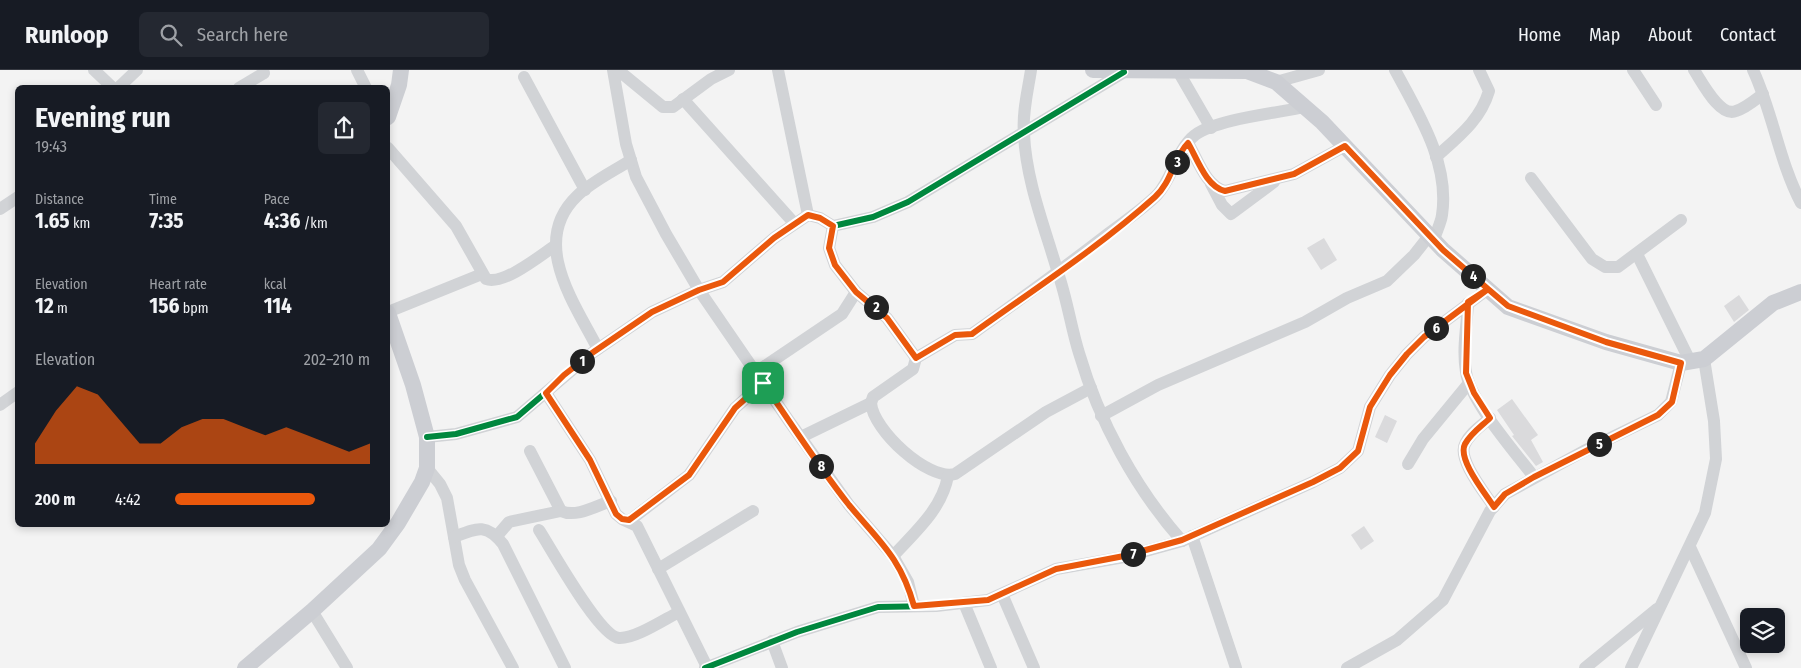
<!DOCTYPE html>
<html lang="en">
<head>
<meta charset="utf-8">
<style>
	:root { --surface:#171b24; --page:#242831; --text:#f1f3f6; --muted:#9ea1a6; --line:#363941; --accent:#ea580c }
	body { margin:0; font-family:"Fira Sans Condensed",sans-serif; background:var(--page); color:var(--text); height:100vh; display:flex; flex-direction:column; font-size:19px; white-space:nowrap }
	* { box-sizing:border-box; margin:0 }
	p { font-size:16px; color:var(--muted) }
	.icon { flex:none; width:28px; height:28px; fill:none; stroke:currentColor; stroke-width:2; stroke-linecap:round; stroke-linejoin:round }
	.map { position:relative; flex:1; overflow:hidden }
	.side { position:absolute; left:15px; top:15px; width:375px; height:442px; display:flex; flex-direction:column; background:var(--surface); border-radius:8px; box-shadow:0 2px 8px #0003 }
	.side>* { flex:none }
	.buttons { position:absolute; left:1740px; top:538px; display:grid; gap:10px }
	.buttons a { display:grid; place-items:center; width:45px; height:45px; border-radius:8px; background:var(--surface); box-shadow:0 2px 8px #0003; font-size:25px }
	.pin { position:absolute; display:grid; place-items:center; width:42px; height:42px; color:#fff; margin:-21px; border-radius:10px; box-shadow:0 2px 8px #0006 }
	.km { position:absolute; width:25px; height:25px; margin:-12px; border-radius:50%; background:#222; color:#fff; font-size:14px; line-height:25px; text-align:center }
	.round { display:grid; place-items:center; flex:none; width:52px; height:52px; border-radius:8px; background:var(--page) }
	.headline { display:flex; align-items:center; justify-content:space-between; height:85px; padding:0 20px }
	h1 { font-size:28px; font-weight:700; line-height:38px }
	.metrics { display:grid; grid-template-columns:repeat(3,1fr); gap:8px; height:85px; padding:5px 20px }
	.metrics div { display:grid; align-content:center }
	.metrics b { font-size:21px; font-weight:700 }
	.metrics small { font-size:14px; font-weight:400 }
	.metrics p { font-size:14px }
	.chart { height:140px; padding:10px 20px }
	.chart p { display:flex; justify-content:space-between }
	.chart svg { width:100%; height:90px; margin-top:5px; fill:var(--accent); opacity:.7 }
	ul { padding:0 20px; list-style:none; font-size:16px }
	li { display:grid; grid-template-columns:80px 60px 1fr; align-items:center; height:38px }
	li i { height:12px; border-radius:6px; background:var(--accent) }
	header { display:flex; align-items:center; gap:30px; box-sizing:border-box; height:70px; padding:0 25px; background:var(--surface); border-bottom:1px solid var(--line) }
	header strong { font-size:24px }
	nav { display:flex; gap:28px; margin-inline-start:auto; font-size:18px }
	.search { width:350px; height:45px; background:var(--page); display:flex; align-items:center; gap:12px; box-sizing:border-box; padding:0 18px; border-radius:8px; color:var(--muted); font-size:19px }
	.map>svg:first-child { display:block }
</style>
</head>
<body>
<header>
<strong>Runloop</strong>
<div class="search"><svg class="icon" aria-label="search" viewBox="0 0 24 24"><circle cx="10" cy="10" r="6"/><path d="M15 15l6 6"/></svg>Search here</div>
<nav><a>Home</a><a>Map</a><a>About</a><a>Contact</a></nav>
</header>
<div class="map">
<svg width="1801" height="598" viewBox="0 0 1801 598">
	<rect width="100%" height="100%" fill="#f3f3f3"/>
	<g fill="#dadadc">
		<polygon points="1324,168 1337,190 1321,200 1307,178"/>
		<polygon points="1739,225 1749,240 1734,252 1724,236"/>
		<polygon points="1512,329 1538,365 1531,370 1543,392 1536,396 1512,366 1514,365 1497,340"/>
		<polygon points="1385,345 1397,351 1387,373 1375,367"/>
		<polygon points="1364,456 1374,471 1361,480 1351,465"/>
	</g>
	<g fill="none" stroke-linecap="round" stroke-linejoin="round">
		<g stroke="#d1d3d6" stroke-width="12">
			<polyline points="94,0 113,18"/>
			<polyline points="357,0 366,18"/>
			<polyline points="613,0 626,74 636,107 666,164 699,220 789,351 849,435 893,486 908,512 914,536"/>
			<polyline points="618,0 663,37 673,37 711,9 729,0"/>
			<polyline points="778,0 808,145"/>
			<path d="M1031 0C1028 20 1022 43 1024 64 1026 111 1045 158 1058 203 1067 229 1071 257 1079 283 1099 351 1135 418 1182 471"/>
			<path d="M1395 0C1418 43 1450 93 1442 145 1441 153 1436 162 1434 170"/>
			<polyline points="1633,0 1656,35"/>
			<path d="M1694 0C1702 12 1720 48 1736 41 1746 38 1755 30 1763 24"/>
			<path d="M1753 0C1773 43 1779 91 1801 133"/>
			<polyline points="1178,1 1211,58"/>
			<polyline points="524,7 585,120"/>
			<polyline points="1276,12 1319,0"/>
			<polyline points="118,18 137,0"/>
			<polyline points="239,18 264,3"/>
			<polyline points="683,29 794,153"/>
			<path d="M1188 73C1197 88 1206 117 1225 121L1294 104 1345 76"/>
			<path d="M388 78 456 156 486 209C503 216 541 185 556 175"/>
			<path d="M1436 87C1458 67 1480 51 1489 21L1479 0"/>
			<polyline points="1531,108 1592,189 1605,197 1618,197 1681,150"/>
			<polyline points="1211,114 1222,135 1231,144 1274,112"/>
			<polyline points="0,139 18,127"/>
			<path d="M833 156 829 178 835 195 856 222 887 248 916 288 913 299 873 327 871 333C873 360 928 411 955 404L1046 342 1091 318"/>
			<polyline points="1637,184 1690,291"/>
			<path d="M1468 233C1467 255 1462 279 1466 302 1470 331 1515 382 1534 407"/>
			<polyline points="388,242 482,204"/>
			<path d="M598 279C575 234 529 172 577 126 591 112 614 101 631 90"/>
			<path d="M916 288 955 265 972 264C1018 231 1064 198 1109 163 1125 151 1143 139 1157 125 1173 108 1176 80 1195 65 1217 49 1277 43 1305 37"/>
			<polyline points="756,302 842,244 856,222"/>
			<polyline points="546,323 590,390 616,444 622,449 637,456 707,597"/>
			<polyline points="0,335 18,322"/>
			<polyline points="1101,346 1158,315 1305,252 1347,228 1387,211 1414,185 1429,166"/>
			<path d="M1490 348C1481 356 1470 363 1465 374 1457 389 1485 423 1494 437"/>
			<polyline points="427,367 456,364 517,347 592,283 652,242 699,220 723,212 774,168 808,145 820,148 833,156 873,147 908,132 1124,2"/>
			<polyline points="801,367 871,333"/>
			<path d="M530 381 561 441C576 448 596 436 611 431"/>
			<polyline points="1408,394 1423,369 1469,313"/>
			<polyline points="427,398 440,414 447,428 459,495 465,510 513,598"/>
			<polyline points="629,451 689,405 735,338 763,313"/>
			<path d="M539 460C552 480 599 566 619 568 635 569 665 549 679 542"/>
			<polyline points="497,466 509,452 561,441"/>
			<polyline points="1192,466 1236,598"/>
			<path d="M454 467C477 458 486 453 503 474L565 598"/>
			<polyline points="1690,477 1746,598"/>
			<path d="M893 486C915 462 942 439 948 406"/>
			<polyline points="658,499 753,441"/>
			<polyline points="1002,524 1034,598"/>
			<polyline points="964,533 991,598"/>
			<polyline points="312,541 347,598"/>
			<polyline points="772,571 782,598"/>
			<polyline points="705,598 797,562 878,537 936,536 988,530 1056,499 1124,487 1182,471 1313,412 1340,398 1358,381 1370,337 1390,305 1407,284 1424,267 1488,219"/>
			<polyline points="1347,598 1397,570 1443,530 1490,441 1505,424 1584,381 1658,345 1671,332 1681,293"/>
			<polyline points="1585,598 1657,539"/>
			<polyline points="1631,598 1705,443 1716,389 1714,351 1704,289"/>
		</g>
		<g stroke="#ccced3" stroke-width="16">
			<polyline points="1093,0 1247,1 1276,12 1322,52 1443,180 1508,237 1606,272 1681,293 1704,289 1773,233 1801,222"/>
			<polyline points="388,47 399,15 401,0"/>
			<polyline points="245,598 312,541 379,479 398,453 422,412 427,398 427,367 413,315 388,243"/>
		</g>
		<g stroke="#fff" stroke-width="9">
			<g id="cycleway">
				<polyline points="427,367 456,364 517,347 592,283 652,242 699,220 723,212 774,168 808,145 820,148 833,156 873,147 908,132 1124,2"/>
				<polyline points="705,598 797,562 878,537 936,536 988,530 1056,499 1124,487 1182,471 1313,412 1340,398 1358,381 1370,337 1390,305 1407,284 1424,267 1488,219"/>
			</g>
		</g>
		<use href="#cycleway" stroke="#00873e" stroke-width="6"/>
	</g>
	<g fill="none" stroke-linecap="round" stroke-linejoin="round">
		<g stroke="#fff" stroke-width="10">
			<path id="route" d="M763 313 735 338 689 405 629 450 622 449 616 444 590 390 546 323 564 305 592 283 652 242 699 220 723 212 774 168 808 145 820 148 833 156 829 178 835 195 856 222 887 248 916 288 955 265 972 264C1033 220 1098 178 1155 127 1172 112 1173 88 1188 73 1197 88 1206 117 1225 121L1294 104 1345 76 1443 180 1488 219 1468 232 1466 303 1474 323 1490 348C1482 356 1471 363 1465 374 1457 389 1485 423 1494 437L1505 424 1534 407 1658 345 1672 332 1681 293 1606 272 1508 236 1488 219 1424 267 1407 284 1390 305 1370 337 1358 381 1340 398 1313 412 1182 470 1124 486 1056 499 988 530 914 536C901 488 879 471 849 435 818 396 791 353 763 313"/>
		</g>
		<use href="#route" stroke="#ea580c" stroke-width="6"/>
	</g>
</svg>
<div class="buttons">
<a><svg class="icon" aria-label="layers" viewBox="0 0 24 24"><path d="M12 4l9 5-9 5-9-5zM3 14l9 5 9-5"/></svg></a>
</div>
<div class="pin" style="left:763px;top:313px;background:#1e9e55"><svg class="icon" aria-label="arrive" viewBox="0 0 24 24"><path d="M6 21V4h12l-3 4 3 4H6"/></svg></div>
<b class="km" style="left:582px;top:291px">1</b>
<b class="km" style="left:876px;top:237px">2</b>
<b class="km" style="left:1177px;top:92px">3</b>
<b class="km" style="left:1473px;top:206px">4</b>
<b class="km" style="left:1599px;top:374px">5</b>
<b class="km" style="left:1436px;top:258px">6</b>
<b class="km" style="left:1133px;top:484px">7</b>
<b class="km" style="left:821px;top:396px">8</b>
<section class="side">
<div class="headline"><div><h1>Evening run</h1><p>19:43</p></div><a class="round"><svg class="icon" aria-label="share" viewBox="0 0 24 24"><path d="M12 15V3M7 8l5-5 5 5M5 13v7h14v-7"/></svg></a></div>
<div class="metrics">
<div><p>Distance</p><b>1.65<small> km</small></b></div>
<div><p>Time</p><b>7:35</b></div>
<div><p>Pace</p><b>4:36<small> /km</small></b></div>
</div>
<div class="metrics">
<div><p>Elevation</p><b>12<small> m</small></b></div>
<div><p>Heart rate</p><b>156<small> bpm</small></b></div>
<div><p>kcal</p><b>114</b></div>
</div>
<div class="chart"><p><span>Elevation</span>202–210 m</p>
<svg viewBox="0 0 160 44" preserveAspectRatio="none"><path d="M0 44V34L10 18L20 6L30 10L40 22L50 34L60 34L70 26L80 22L90 22L100 26L110 30L120 26L130 30L140 34L150 38L160 34V44z"/></svg>
</div>
<ul>
<li><b>200 m</b>4:42<i style="width:72%"></i></li>
</ul>
</section>
</div>
</body>
</html>
